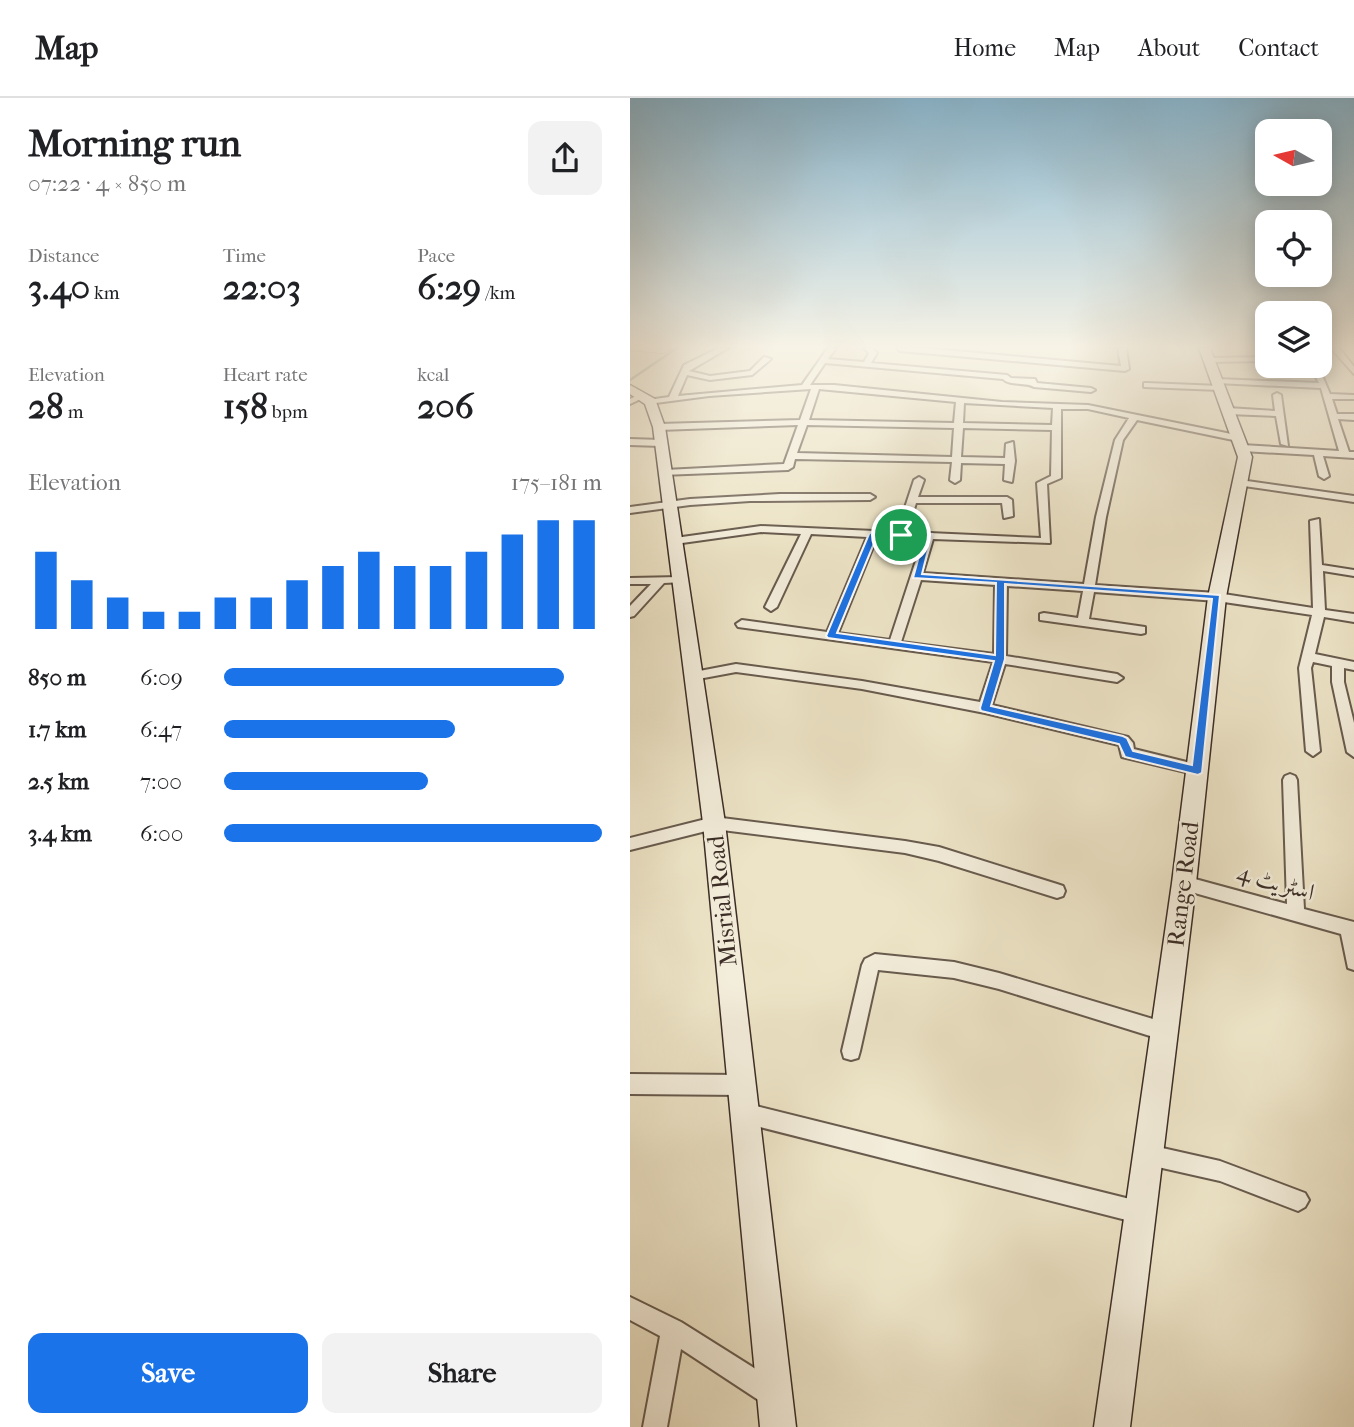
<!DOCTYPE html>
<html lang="en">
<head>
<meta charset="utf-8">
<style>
	:root { --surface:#fff; --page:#f2f2f2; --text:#202124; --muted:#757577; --line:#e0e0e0; --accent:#1a73e8 }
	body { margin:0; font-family:"IM FELL French Canon",Amiri,serif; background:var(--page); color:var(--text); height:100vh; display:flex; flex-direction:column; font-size:26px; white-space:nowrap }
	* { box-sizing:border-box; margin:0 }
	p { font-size:23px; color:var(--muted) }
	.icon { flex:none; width:38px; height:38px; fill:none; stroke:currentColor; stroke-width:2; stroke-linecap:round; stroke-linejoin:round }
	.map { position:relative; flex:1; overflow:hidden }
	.side { display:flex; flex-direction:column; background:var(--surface); width:630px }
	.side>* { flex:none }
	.needle { width:46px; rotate:278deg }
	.controls { position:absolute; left:625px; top:21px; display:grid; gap:14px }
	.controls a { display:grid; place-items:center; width:77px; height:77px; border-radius:14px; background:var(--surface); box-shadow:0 4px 18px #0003; font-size:35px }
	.pin { position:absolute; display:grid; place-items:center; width:60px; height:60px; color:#fff; margin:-30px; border:4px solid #fff; border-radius:50%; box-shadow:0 2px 7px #0007 }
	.round { display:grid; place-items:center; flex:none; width:74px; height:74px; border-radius:14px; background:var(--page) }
	.overview { display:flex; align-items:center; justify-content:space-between; height:119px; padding:0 28px }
	h1 { font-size:38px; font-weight:800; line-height:52px }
	.metrics { display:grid; grid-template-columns:repeat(3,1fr); gap:10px; height:119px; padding:7px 28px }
	.metrics div { display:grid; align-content:center }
	.metrics b { font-size:35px; font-weight:800 }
	.metrics small { font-size:19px; font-weight:400 }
	.metrics p { font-size:19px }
	.chart { height:196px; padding:14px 28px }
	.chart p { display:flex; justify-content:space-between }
	.chart svg { width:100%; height:126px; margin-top:7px; stroke:var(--accent); stroke-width:6 }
	.button { display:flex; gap:14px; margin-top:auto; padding:14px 28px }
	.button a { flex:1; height:80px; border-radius:14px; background:var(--accent); color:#fff; font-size:28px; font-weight:800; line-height:80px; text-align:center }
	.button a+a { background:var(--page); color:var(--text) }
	ul { padding:0 28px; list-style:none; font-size:23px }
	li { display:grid; grid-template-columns:112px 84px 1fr; align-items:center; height:52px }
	li i { height:18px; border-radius:9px; background:var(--accent) }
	header { display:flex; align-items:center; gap:42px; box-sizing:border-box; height:98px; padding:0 35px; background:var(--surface); border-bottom:2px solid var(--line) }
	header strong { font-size:33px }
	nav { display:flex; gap:38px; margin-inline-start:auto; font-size:24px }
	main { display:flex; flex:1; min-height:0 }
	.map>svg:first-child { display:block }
</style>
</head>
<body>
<header>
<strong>Map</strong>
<nav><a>Home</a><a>Map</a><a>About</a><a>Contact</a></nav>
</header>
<main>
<section class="side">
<div class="overview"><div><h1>Morning run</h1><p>07:22 · 4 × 850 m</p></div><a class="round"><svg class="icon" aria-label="share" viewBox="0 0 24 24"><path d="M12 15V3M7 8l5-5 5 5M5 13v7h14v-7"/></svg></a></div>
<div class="metrics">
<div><p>Distance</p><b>3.40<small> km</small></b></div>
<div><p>Time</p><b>22:03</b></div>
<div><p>Pace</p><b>6:29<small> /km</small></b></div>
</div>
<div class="metrics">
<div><p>Elevation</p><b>28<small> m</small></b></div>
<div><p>Heart rate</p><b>158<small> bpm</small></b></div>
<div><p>kcal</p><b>206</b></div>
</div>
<div class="chart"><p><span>Elevation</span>175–181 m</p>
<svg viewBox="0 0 160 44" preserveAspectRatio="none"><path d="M5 44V17M15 44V27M25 44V33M35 44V38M45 44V38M55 44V33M65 44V33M75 44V27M85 44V22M95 44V17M105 44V22M115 44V22M125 44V17M135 44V11M145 44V6M155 44V6"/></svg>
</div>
<ul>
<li><b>850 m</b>6:09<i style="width:90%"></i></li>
<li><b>1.7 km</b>6:47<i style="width:61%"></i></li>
<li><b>2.5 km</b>7:00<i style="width:54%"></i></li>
<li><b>3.4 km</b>6:00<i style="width:100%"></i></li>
</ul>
<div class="button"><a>Save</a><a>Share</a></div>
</section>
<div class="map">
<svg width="724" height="1329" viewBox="0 0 724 1329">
	<rect width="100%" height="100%" fill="#ede4c7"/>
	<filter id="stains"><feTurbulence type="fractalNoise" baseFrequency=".00286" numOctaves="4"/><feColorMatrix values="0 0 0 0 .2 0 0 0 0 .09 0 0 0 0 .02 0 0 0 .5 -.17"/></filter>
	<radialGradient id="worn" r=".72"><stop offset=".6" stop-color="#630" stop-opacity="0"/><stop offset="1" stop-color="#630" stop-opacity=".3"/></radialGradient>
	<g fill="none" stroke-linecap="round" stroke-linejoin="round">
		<polyline stroke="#748579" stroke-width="2.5" points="0,282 47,250"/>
		<g stroke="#685b4e" stroke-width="6">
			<polyline id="service" points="0,250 33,253 38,250"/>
		</g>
		<g stroke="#685b4e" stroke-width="4">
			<g id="minor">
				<path d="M89 250H98L59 273 80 278 120 273 134 259 141 261 122 277 80 282 57 277 48 298 172 287 198 250H206L198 261 234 264 239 255 234 250H242L247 255 241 265 377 277 381 280 405 281 407 285 461 290 465 292 461 294 404 289C396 284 380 288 373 281L195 265 180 287H204L372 304 458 307 611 338V342L608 343 507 322 493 342 476 419 465 487 587 495 683 510 680 423 689 421 692 467 724 472V478L693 473 695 512 724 516V524L694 519 685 556 724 564V572L714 570V584L724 625V659L717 654 702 584V568L683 564 681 570 690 653 683 658 676 653 669 570 682 517 587 503 464 494 459 521 515 529V535L511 536 410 522V516L414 515 448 520 453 493 377 488 376 558 487 576 493 580 487 584 375 566 362 607 498 639 503 645 504 651 573 668 575 672 573 676 568 677 492 659 489 647 355 615 232 591 106 574 63 582 59 581 57 578 59 575 106 566 232 583 350 604 363 564 108 529 106 526 112 522 197 534 237 439 181 436 147 509 141 513 135 509 171 436 131 434 45 446 40 443 45 440 131 428 267 434 284 382 289 379 294 382 288 399H377L382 402 383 418 374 420 372 405H286L277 434 411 440 407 385 421 378 422 332 333 330 331 359 375 360 376 346 383 344 385 363 382 384 374 382 375 366 331 365 330 382 325 385 320 382 322 364 165 361 163 369 158 372 32 377 30 375 35 372 154 366 168 327 29 332 25 329 29 326 170 322 181 291 79 298 18 306V302L39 299 54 267ZM189 291 326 304 324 325 179 322ZM334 305 423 310 422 327 333 325ZM431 311H458L499 320 485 342 466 419 454 486 293 475 303 441 420 445 417 386 431 380ZM177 327 324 330 322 359 167 355ZM247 439 293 441 260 542 208 535ZM291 482 365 487 364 556 271 544Z"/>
				<polygon points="267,250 293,250 491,268 488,250 496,250 499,271 495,273 270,253"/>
				<polygon points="701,250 709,250 724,269 724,276"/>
				<polygon points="637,259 637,263 579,264 575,262 579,260"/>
				<polygon points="680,268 688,268 700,296 724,297 724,301 702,301 707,316 724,316 724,322 708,321 719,354 724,354 724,360 693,358 699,378 694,381 689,378 684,357 612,353 608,350 612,347 709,353 691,290 587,285 583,283 587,281 689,285"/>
				<polygon points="517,285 590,288 594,290 590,292 514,289 514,285"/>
				<polygon points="647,295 651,297 658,348 651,346 646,318 598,316 594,313 598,310 645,313 643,297"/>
				<polygon points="10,296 17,298 0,306 0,301"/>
				<polygon points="0,341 31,342 35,345 31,348 0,347"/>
				<polygon points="610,382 724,398 724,404 607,387 605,385"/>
				<polygon points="150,396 240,396 245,399 240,402 120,403 60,407 0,415 0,409 60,401"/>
				<polygon points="50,479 54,480 54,484 34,485 4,518 0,519 0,508 21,486 0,486 0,480"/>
				<polygon points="660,676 665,678 667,682 674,811 724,824 724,872 718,870 711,836 554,792 548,790 546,785 548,780 554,778 657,806 653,682 655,678"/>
				<polygon points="84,719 275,743 309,749 427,786 433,788 435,793 433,798 427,800 309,763 275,755 84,731 0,752 0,740"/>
				<polygon points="245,856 324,864 369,875 533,924 539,927 542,933 539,939 533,942 369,891 324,880 248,872 230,953 228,960 221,962 214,960 212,953 232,867 235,861"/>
				<polygon points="0,976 111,977 118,980 121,987 118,994 111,997 0,996"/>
				<polygon points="114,1005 512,1104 520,1107 523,1115 520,1123 512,1126 114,1025 107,1022 104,1015 107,1008"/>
				<polygon points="519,1047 590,1063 675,1095 679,1102 675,1109 668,1113 590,1083 519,1067 512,1064 509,1057 512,1050"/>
				<polygon points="0,1199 51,1224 148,1285 151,1294 148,1303 139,1306 130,1303 51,1251 37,1329 13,1329 30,1238 0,1222"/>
			</g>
		</g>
		<g stroke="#3b2d26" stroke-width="3">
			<g id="secondary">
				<polygon points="569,250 580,250 622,359 596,499 566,785 500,1329 464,1329 542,785 578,499 608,359"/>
				<polygon points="0,287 25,301 35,329 95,725 166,1329 130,1329 73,725 23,329 15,306 0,296"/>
			</g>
		</g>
		<use href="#service" stroke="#f3eddb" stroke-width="4.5"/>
		<use href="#minor" fill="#f3eddb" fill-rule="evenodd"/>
		<use href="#secondary" fill="#f3eddb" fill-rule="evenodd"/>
	</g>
	<linearGradient id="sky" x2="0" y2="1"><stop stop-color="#89b8d2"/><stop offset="0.57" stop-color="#f7f3e6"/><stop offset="1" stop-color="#f7f3e6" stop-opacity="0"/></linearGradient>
	<rect width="724" height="436" fill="url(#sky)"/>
	<path fill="#1a73e8" stroke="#fff" stroke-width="2" fill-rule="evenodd" d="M243 433 302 436 292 476 590 497 572 675 568 677 495 659 489 646 351 613 350 610 364 563 198 540 196 538 239 436ZM247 438 294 440 283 480 366 485 365 557 207 535ZM375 486 582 501 562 667 503 653 497 640 493 638 361 608 375 561Z"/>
	<g text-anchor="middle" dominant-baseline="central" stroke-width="5" stroke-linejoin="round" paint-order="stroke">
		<g font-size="24" fill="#3b2d26" stroke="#f3eddb">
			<text transform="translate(646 784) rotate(16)">اسٹریٹ 4</text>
			<text transform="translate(553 786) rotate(-83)">Range Road</text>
			<text transform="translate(92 803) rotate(-96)">Misrial Road</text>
		</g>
	</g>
	<rect width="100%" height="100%" filter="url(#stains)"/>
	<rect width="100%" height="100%" fill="url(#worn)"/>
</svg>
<div class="controls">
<a><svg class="needle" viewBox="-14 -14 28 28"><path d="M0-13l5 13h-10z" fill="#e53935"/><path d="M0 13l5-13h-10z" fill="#757577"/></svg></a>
<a><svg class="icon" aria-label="locate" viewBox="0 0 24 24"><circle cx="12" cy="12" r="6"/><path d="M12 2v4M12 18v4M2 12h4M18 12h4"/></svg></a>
<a><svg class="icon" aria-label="layers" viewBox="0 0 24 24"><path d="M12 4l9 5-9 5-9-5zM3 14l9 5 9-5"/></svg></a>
</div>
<div class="pin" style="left:271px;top:437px;background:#1e9e55"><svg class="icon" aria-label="arrive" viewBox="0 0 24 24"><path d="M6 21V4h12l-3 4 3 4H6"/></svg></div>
</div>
</main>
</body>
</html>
